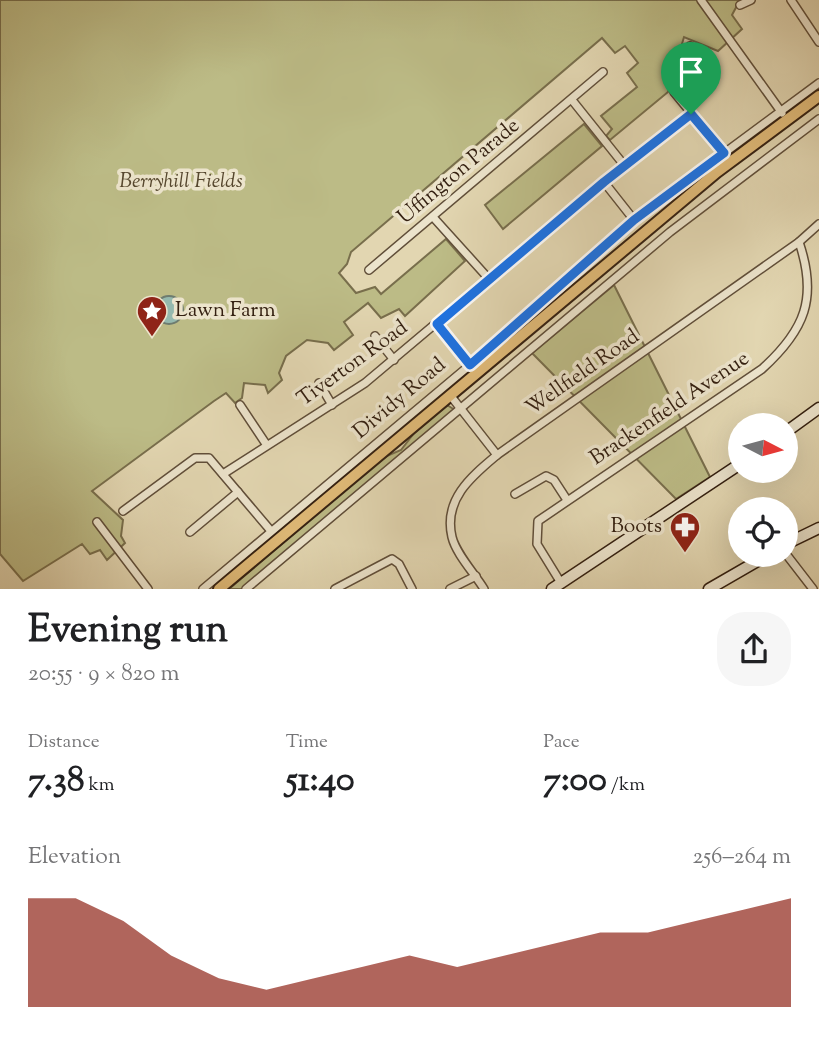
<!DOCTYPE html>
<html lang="en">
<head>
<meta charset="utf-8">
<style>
	:root { --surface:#fff; --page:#f6f6f6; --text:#202124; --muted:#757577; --accent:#8f2418 }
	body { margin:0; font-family:"Sorts Mill Goudy",serif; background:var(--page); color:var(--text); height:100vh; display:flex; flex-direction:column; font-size:26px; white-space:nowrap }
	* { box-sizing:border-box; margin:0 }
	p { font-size:23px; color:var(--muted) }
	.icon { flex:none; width:38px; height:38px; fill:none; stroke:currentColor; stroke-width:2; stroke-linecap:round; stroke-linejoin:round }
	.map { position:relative; height:589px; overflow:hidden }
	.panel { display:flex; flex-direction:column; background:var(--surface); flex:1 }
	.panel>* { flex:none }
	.needle { width:46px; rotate:96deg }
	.controls { position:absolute; left:728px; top:413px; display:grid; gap:14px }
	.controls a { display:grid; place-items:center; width:70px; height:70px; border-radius:50%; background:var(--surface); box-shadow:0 7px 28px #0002; font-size:35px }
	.pin { position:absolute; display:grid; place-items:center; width:60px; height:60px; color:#fff; margin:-72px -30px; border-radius:50% 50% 50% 0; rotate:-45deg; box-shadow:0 0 7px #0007 }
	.pin .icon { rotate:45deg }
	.round { display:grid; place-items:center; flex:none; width:74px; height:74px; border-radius:28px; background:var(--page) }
	.summary { display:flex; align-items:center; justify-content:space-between; height:119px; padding:0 28px }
	h1 { font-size:38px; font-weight:800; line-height:52px }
	.metrics { display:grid; grid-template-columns:repeat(3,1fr); gap:10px; height:119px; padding:7px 28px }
	.metrics div { display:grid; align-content:center }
	.metrics b { font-size:35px; font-weight:800 }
	.metrics small { font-size:19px; font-weight:400 }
	.metrics p { font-size:19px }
	.chart { height:196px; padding:14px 28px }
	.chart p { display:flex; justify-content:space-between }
	.chart svg { width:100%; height:126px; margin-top:7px; fill:var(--accent); opacity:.7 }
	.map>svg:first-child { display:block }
</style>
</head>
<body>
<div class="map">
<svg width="819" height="589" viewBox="0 0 819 589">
	<rect width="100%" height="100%" fill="#e2d6b1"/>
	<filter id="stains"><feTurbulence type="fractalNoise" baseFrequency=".00286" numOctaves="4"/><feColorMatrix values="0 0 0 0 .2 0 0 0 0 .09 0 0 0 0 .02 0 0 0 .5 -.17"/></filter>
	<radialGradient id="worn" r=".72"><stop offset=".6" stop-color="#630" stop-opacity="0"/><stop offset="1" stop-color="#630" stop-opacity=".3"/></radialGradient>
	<g fill="#bcbb86" stroke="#786e4c" stroke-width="2">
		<polygon points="0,0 740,0 732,15 742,29 718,51 684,37 668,92 610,140 606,136 612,129 601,116 637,87 627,73 638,63 625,46 615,53 602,38 351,252 347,264 339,273 356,293 375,287 381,294 446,239 465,261 405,316 399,309 381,318 368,303 344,322 353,335 334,350 328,343 307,340 286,356 279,373 282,380 268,393 265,385 244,383 242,398 235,403 226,393 214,401 92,491 123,520 121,536 125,543 107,560 100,550 90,554 82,544 23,581 0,554"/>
		<polygon points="584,124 602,146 503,229 485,205"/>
		<polygon points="614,285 710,477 676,499 532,353"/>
		<polygon points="447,405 455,410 243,589 229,589 382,458 401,450 415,432"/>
	</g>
	<circle fill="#95b9ae" stroke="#6e7c6f" stroke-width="2" cx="169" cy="310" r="14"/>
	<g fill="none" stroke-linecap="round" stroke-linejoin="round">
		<g stroke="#604e39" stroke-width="10">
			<g id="street">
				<polyline points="701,0 782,113"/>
				<polyline points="791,0 819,42"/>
				<polyline points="740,5 751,0"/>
				<polyline points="690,46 679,59 673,78 674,92 724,153"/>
				<polyline points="572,100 624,165"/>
				<polyline points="604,182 634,220"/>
				<polyline points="433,217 489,279"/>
				<polyline points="369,270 603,72"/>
				<polyline points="437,324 470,365"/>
				<polyline points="375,336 394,360"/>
				<polyline points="319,383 332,405"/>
				<polyline points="450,395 497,455"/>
				<polyline points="240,405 266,444"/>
				<polyline points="223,474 365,383 624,165 691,114"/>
				<polyline points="515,494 546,476 554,480 567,500"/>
				<polyline points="123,511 195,458 209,458 271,531"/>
				<polyline points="97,522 148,589"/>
				<polyline points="190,532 238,492"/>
				<polyline points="786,554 813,589"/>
				<path d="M561 583 537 544 538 521 762 369C805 330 818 298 799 242"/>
				<polyline points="203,589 470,365 634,220 819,83"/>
				<polyline points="246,589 670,232 819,119"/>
				<polyline points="335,589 392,559 399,564 412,589"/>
				<polyline points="450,589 476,576"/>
				<path d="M484 589C475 574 456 554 452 537 443 499 472 476 497 455L799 242 819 224"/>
			</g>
		</g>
		<g stroke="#342011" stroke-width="13">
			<g id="secondary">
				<polyline points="786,432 819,408"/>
				<polyline points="786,544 819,528"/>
				<polyline points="552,589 740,464"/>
				<polyline points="709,589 768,555"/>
			</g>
		</g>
		<g stroke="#342011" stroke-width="14">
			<polyline id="primary" points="219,589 717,172 819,96"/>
		</g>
		<use href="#street" stroke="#ece4cc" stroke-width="7"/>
		<use href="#secondary" stroke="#ece4cc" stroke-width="10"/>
		<use href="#primary" stroke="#e1bb78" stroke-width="10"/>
	</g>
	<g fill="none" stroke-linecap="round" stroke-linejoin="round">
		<g stroke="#fff" stroke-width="14">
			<polygon id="route" points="691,114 724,153 634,220 470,365 437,324 604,182"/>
		</g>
		<use href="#route" stroke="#1a73e8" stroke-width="9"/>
	</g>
	<defs>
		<g id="sight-pin" transform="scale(1.575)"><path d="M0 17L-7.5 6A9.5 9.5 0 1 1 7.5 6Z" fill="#8f2418" stroke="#ece4cc"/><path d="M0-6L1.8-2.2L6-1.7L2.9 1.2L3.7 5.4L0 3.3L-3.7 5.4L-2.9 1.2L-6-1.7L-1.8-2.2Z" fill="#fff"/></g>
		<g id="pharmacy-pin" transform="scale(1.575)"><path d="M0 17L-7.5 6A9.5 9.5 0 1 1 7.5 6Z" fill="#8f2418" stroke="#ece4cc"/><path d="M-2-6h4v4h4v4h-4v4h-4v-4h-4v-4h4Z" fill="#fff"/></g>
	</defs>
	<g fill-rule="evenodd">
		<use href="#sight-pin" x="152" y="311"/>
		<use href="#pharmacy-pin" x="685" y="527"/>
	</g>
	<g text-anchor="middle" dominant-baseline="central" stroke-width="7" stroke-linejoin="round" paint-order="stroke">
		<g font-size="21" fill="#342011" stroke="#ece4cc">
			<text transform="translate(459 172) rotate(-40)">Uffington Parade</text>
			<text transform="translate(353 364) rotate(-36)">Tiverton Road</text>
			<text transform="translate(583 373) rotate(-35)">Wellfield Road</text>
			<text transform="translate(400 399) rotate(-40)">Dividy Road</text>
			<text transform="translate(670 409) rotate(-34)">Brackenfield Avenue</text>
		</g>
		<g font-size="21" font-style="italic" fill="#56472e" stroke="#ece4cc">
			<text x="181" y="182">Berryhill Fields</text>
		</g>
		<g font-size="21" fill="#342011" stroke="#ece4cc" text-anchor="start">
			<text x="175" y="311">Lawn Farm</text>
			<text x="662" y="527" text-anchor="end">Boots</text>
		</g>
	</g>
	<rect width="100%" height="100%" filter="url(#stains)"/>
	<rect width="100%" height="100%" fill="url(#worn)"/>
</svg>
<div class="controls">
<a><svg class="needle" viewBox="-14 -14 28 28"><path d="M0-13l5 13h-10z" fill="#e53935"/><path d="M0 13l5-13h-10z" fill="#757577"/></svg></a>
<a><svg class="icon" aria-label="locate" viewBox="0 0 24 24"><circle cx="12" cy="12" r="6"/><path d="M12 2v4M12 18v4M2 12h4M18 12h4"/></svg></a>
</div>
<div class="pin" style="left:691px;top:114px;background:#1e9e55"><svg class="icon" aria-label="arrive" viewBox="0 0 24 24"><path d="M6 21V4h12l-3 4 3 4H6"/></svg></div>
</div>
<section class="panel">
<div class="summary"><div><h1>Evening run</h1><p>20:55 · 9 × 820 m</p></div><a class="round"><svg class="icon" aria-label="share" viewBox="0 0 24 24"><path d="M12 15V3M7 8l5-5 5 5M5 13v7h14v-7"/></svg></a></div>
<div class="metrics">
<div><p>Distance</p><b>7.38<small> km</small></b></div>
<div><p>Time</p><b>51:40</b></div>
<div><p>Pace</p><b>7:00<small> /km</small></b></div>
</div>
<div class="chart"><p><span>Elevation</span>256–264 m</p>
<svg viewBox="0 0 160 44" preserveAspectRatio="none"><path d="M0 44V6L10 6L20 14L30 26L40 34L50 38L60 34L70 30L80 26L90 30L100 26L110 22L120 18L130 18L140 14L150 10L160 6V44z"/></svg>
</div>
</section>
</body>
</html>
